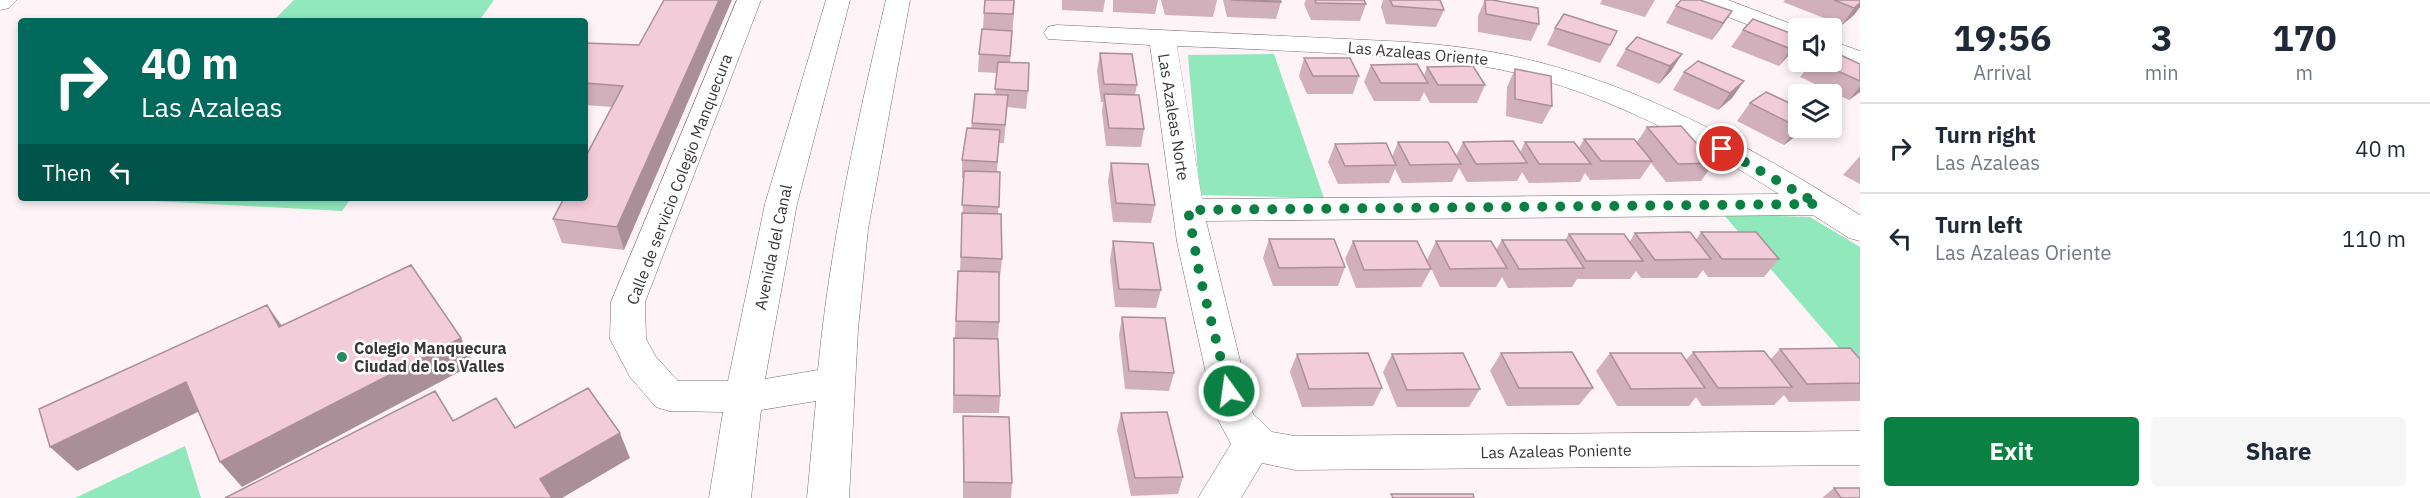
<!DOCTYPE html>
<style>
:root{--surface:#fff;--page:#f6f6f7;--text:#1f2937;--muted:#747a83;--line:#e0e1e3;--accent:#0b8043}
body{margin:0;font-family:"IBM Plex Sans",sans-serif;background:var(--page);color:var(--text);height:100vh;display:flex;flex-direction:column;font-size:22px;white-space:nowrap}
*{box-sizing:border-box;margin:0}
p{font-size:20px;color:var(--muted)}
.icon{flex:none;width:33px;height:33px;fill:none;stroke:currentColor;stroke-width:2;stroke-linecap:round;stroke-linejoin:round}
.map{position:relative;flex:1;overflow:hidden}
.sheet{display:flex;flex-direction:column;background:var(--surface);width:570px}
.sheet>*{flex:none}
.hud{position:absolute;left:18px;top:18px;width:570px;height:183px;border-radius:6px;box-shadow:0 3px 9px #0003;background:#00695c;color:#fff;overflow:hidden}
.tools{position:absolute;left:1788px;top:18px;display:grid;gap:12px}
.tools a{display:grid;place-items:center;width:54px;height:54px;border-radius:6px;background:var(--surface);box-shadow:0 3px 9px #0003;font-size:30px}
.pin{position:absolute;display:grid;place-items:center;width:51px;height:51px;color:#fff;margin:-26px;border:3px solid #fff;border-radius:50%;box-shadow:0 2px 6px #0007}
.me{position:absolute;width:66px;margin:-33px;rotate:346deg;stroke-linejoin:round;filter:drop-shadow(0 0 4px #0008)}
.turn{display:flex;align-items:center;gap:21px;height:126px;padding:0 24px;font-size:27px}
.turn .icon{width:78px;height:78px;stroke-width:2.5}
.turn b{display:block;font-size:42px;line-height:51px}
.then{display:flex;align-items:center;height:57px;padding:0 24px;background:#0003;gap:12px;font-size:22px}
.eta{display:flex;justify-content:space-evenly;align-items:center;height:102px;text-align:center}
.eta b{font-size:36px;font-weight:700;line-height:42px}
.primary-button{display:flex;gap:12px;margin-top:auto;padding:12px 24px}
.primary-button a{flex:1;height:69px;border-radius:6px;background:var(--accent);color:#fff;font-size:24px;font-weight:700;line-height:69px;text-align:center}
.primary-button a+a{background:var(--page);color:var(--text)}
ul{padding:0;list-style:none}
li{display:flex;align-items:center;gap:18px;height:90px;padding:0 24px;border-top:2px solid var(--line)}
li div{flex:1}
li b{display:block;font-size:22px}
li em{font-style:normal}
main{display:flex;flex:1;min-height:0}
.map>svg:first-child{display:block}
</style>
<main>
<div class="map">
<svg width="1860" height="498" viewBox="0 0 1860 498">
<rect width="100%" height="100%" fill="#fef3f7"/>
<path fill="#91e8bc" d="M294 0H494L479 21H273Z
M1274 54 1324 198 1200 195 1188 55Z
M99 198H351L342 211Z
M1723 214 1810 217 1860 247V372Z
M185 446 201 498H75Z"/>
<g fill="none" stroke-linecap="round" stroke-linejoin="round">
<g stroke="#776e71" stroke-width="1">
<path id="minor" d="M0 0H17L9 8 0 10Z
M737 0H761L645 302 646 339 656 357 678 381H728L765 204 826 0H850L797 204 765 379 818 370C830 244 857 123 886 0H910L868 229 858 329 849 498H807L816 401 761 410 751 498H709L723 412 669 411 656 407 630 377 610 339 611 302Z
M1694 0H1728L1802 28H1798V44L1697 5Z
M1057 25 1408 42C1445 45 1481 49 1517 57 1640 84 1754 149 1860 215V241L1849 238 1813 215 1206 221 1253 414 1272 432 1295 436 1860 431V465L1295 470 1262 463 1241 498H1198L1231 444 1215 414 1177 242 1150 45 1048 39 1044 33 1048 27ZM1177 46C1234 48 1292 51 1349 54 1405 57 1461 60 1516 73 1609 95 1699 143 1779 194L1202 199Z
M1832 41 1860 51V68L1832 58Z"/>
</g>
<use href="#minor" fill="#fff" fill-rule="evenodd"/>
</g>
<path fill="#d1afbb" d="M1015 0 1010 62 1028 91 1026 109 1007 107 1004 143H999L997 172H1000L998 214 1002 259 1000 277H999V322L998 339 1000 396 999 413H953L954 356 958 271H960L964 178H962V160L971 128 972 123 995 95 997 73 978 72 979 54 983 29 984 13Z
M1062 0H1105L1103 12 1062 10Z
M1113 0H1158L1155 14 1113 12Z
M1161 0H1217L1213 17 1165 15Z
M1223 0H1280L1281 2 1276 19 1227 17Z
M1306 0H1364L1366 4 1360 21 1311 20 1304 4Z
M1383 0H1440L1444 10 1436 27 1386 24 1381 7Z
M1485 0H1492L1539 24 1531 41 1478 32V16Z
M1602 0H1655L1645 17 1600 4Z
M1785 0H1860V7L1854 15 1842 25 1783 2Z
M1676 6 1732 11 1712 40 1666 23Z
M1555 28 1610 45 1600 63 1547 45Z
M1743 30 1798 36V42L1789 55 1779 66 1731 47Z
M585 43 639 45 624 250 562 243 553 219 612 107 585 105Z
M1626 49 1682 54 1671 71 1659 84 1616 66Z
M1100 53 1137 85 1135 94 1144 129 1141 147 1106 146 1102 112 1103 102H1101L1097 71Z
M1304 58 1359 76 1353 94H1307L1299 76Z
M1812 62H1832L1860 64V92L1849 100 1800 77Z
M1371 65 1424 76 1427 67 1485 85 1477 103H1430L1424 92 1420 101H1374L1364 82Z
M1515 69 1552 106 1542 124 1506 116 1507 87Z
M1684 72 1744 81 1732 98 1718 110 1673 90Z
M1766 92 1798 128H1804L1800 133 1784 145 1737 121 1750 103Z
M1647 127 1714 163 1701 181 1666 182 1651 163 1640 179 1590 180 1585 173 1580 182 1529 183 1522 172 1517 181 1467 182 1459 168 1452 182 1402 183 1395 169 1389 183 1338 184 1328 162 1335 144 1392 157 1398 142 1456 156 1463 142 1520 152 1525 142 1579 148 1584 139 1637 142Z
M1860 156V184L1843 175Z
M1111 163 1155 205 1151 223 1113 222 1108 181Z
M1701 232 1779 259 1764 277H1708L1703 270 1697 278H1641L1636 271 1630 279H1577L1572 287 1508 288 1502 277 1496 287H1440L1427 260 1436 241 1496 250 1502 240H1565L1569 234 1630 241 1635 233 1696 240Z
M1269 239 1345 267 1338 286H1273L1263 258Z
M1113 241 1161 290 1156 308 1115 307 1110 260Z
M1353 241 1431 269 1421 287 1356 288 1345 259Z
M1122 317 1174 373 1169 391 1125 389 1119 335Z
M1780 349 1860 359V401L1789 402 1784 395 1774 405 1702 406 1696 397 1689 406H1617L1596 371 1610 353 1686 360 1693 352 1770 360Z
M1501 353 1593 388 1579 405 1507 406 1490 371Z
M1297 354 1382 388 1373 406 1302 407 1290 372Z
M1392 354 1480 389 1469 407H1397L1383 372Z
M1121 413 1183 477 1178 494 1131 496 1117 430Z
M963 416 1012 483 1011 498H963Z
M1834 488 1860 498H1822Z"/>
<path fill="#aa8f99" d="M719 0H732L624 250 617 227Z
M1860 3V7L1854 15 1842 25 1854 8Z
M1732 11 1721 28 1712 40 1723 23Z
M1798 41 1789 55 1779 66 1791 49Z
M1682 54 1671 71 1659 84 1670 66Z
M1744 81 1732 98 1718 110 1730 93Z
M1860 86V92L1849 100Z
M1798 126V128H1804L1800 133 1784 145Z
M267 305 285 330 279 327Z
M461 338 474 364 242 487 220 462Z
M186 382 208 407 77 471 50 447Z
M620 433 630 458 562 498H550L540 479Z"/>
<path fill="#f3ccda" stroke="#aa8f99" stroke-width="1.5" d="M664 0H719L617 227 553 219 564 198H585V158L623 86 585 83V43L639 45Z
M985 0H1014L1013 14 984 13Z
M1231 0H1280L1281 2Z
M1315 0H1364L1366 4 1316 3Z
M1390 0H1440L1444 10 1393 6Z
M1485 0H1492L1538 8 1539 24 1486 14Z
M1681 0H1700L1732 11 1723 23 1676 6Z
M1834 0H1860V3L1854 8Z
M1564 14 1617 31 1610 45 1555 28Z
M1753 19 1798 36V41L1791 49 1743 30Z
M982 29 1012 31 1010 56 979 54Z
M1637 37 1682 54 1670 66 1626 49Z
M1832 51 1860 64V81L1818 62H1832Z
M1100 53 1132 54 1137 85 1104 84Z
M1304 58H1350L1359 76H1313Z
M1698 61 1744 81 1730 93 1684 72Z
M998 62 1029 63 1028 91 995 89Z
M1417 64 1428 83H1381L1371 65Z
M1473 66 1485 85H1438L1427 67Z
M1515 69 1551 76 1552 106 1515 99Z
M1766 92 1798 107V127L1750 103Z
M975 94 1008 95 1005 125 972 123Z
M1104 94 1139 95 1144 129 1109 128Z
M1681 126 1714 163 1678 164 1647 127Z
M967 128 1000 130 997 162 962 160Z
M1584 139H1634L1652 161H1601Z
M1513 141 1527 163 1476 164 1463 142Z
M1398 142H1448L1461 164 1410 165Z
M1525 142H1574L1591 164H1539Z
M1386 143 1396 165 1345 166 1335 144Z
M1111 163 1148 164 1155 205 1116 203Z
M964 171 1000 172 999 207 962 205Z
M962 213 1001 214 1002 259 961 257Z
M1690 232 1711 259 1655 260 1635 233Z
M1701 232H1756L1779 259H1722Z
M1569 234H1624L1643 261H1586Z
M1269 239H1334L1345 267 1279 268Z
M1502 240H1566L1584 268 1519 269Z
M1113 241 1153 243 1161 290 1119 289Z
M1353 241H1417L1431 269 1364 270Z
M1436 241H1491L1507 268 1450 269Z
M411 265 461 338 220 462 186 382 50 447 39 409 267 305 279 327Z
M958 271 999 272V322L956 321Z
M1122 317 1165 318 1174 373 1129 371Z
M954 338 998 339 1000 396 954 395Z
M1850 348 1860 359V383L1807 384 1780 349Z
M1764 351 1792 387 1718 388 1693 352Z
M1572 352 1593 388H1519L1501 353Z
M1368 353 1382 388 1309 389 1297 354Z
M1463 353 1480 389 1407 390 1392 354Z
M1610 353H1681L1705 388 1631 389Z
M588 388 620 433 540 479 552 498H225L435 391 453 421 496 398 515 428Z
M1167 412 1183 477 1135 478 1121 413Z
M963 416 1009 417 1012 483 964 482Z
M1834 488H1860V498H1841Z
M1391 494H1473L1474 498H1393Z"/>
<g fill="none" stroke-linecap="round" stroke-linejoin="round">
<path stroke="#0b8043" stroke-width="10" stroke-dasharray="0 18" d="M1229 391 1200 277 1188 210 1818 204 1722 149"/>
</g>
<circle fill="#2b8961" stroke="#fff" stroke-width="2" cx="342" cy="357" r="6"/>
<g text-anchor="middle" dominant-baseline="central" stroke-width="5" stroke-linejoin="round" paint-order="stroke">
<g font-size="16" fill="#3b3739" stroke="#fff">
<text transform="translate(1418 53) rotate(5)">Las Azaleas Oriente</text>
<text transform="translate(1174 117) rotate(81)">Las Azaleas Norte</text>
<text transform="translate(679 179) rotate(-69)">Calle de servicio Colegio Manquecura</text>
<text transform="translate(773 247) rotate(-78)">Avenida del Canal</text>
<text transform="translate(1556 451) rotate(-1)">Las Azaleas Poniente</text>
</g>
<g font-size="16" font-weight="bold" fill="#3b3739" stroke="#fff" text-anchor="start">
<text x="354" y="348">Colegio Manquecura<tspan x="354" dy="18">Ciudad de los Valles</tspan></text>
</g>
</g>
</svg>
<div class="tools">
<a><svg class="icon" aria-label="sound" viewBox="0 0 24 24"><path d="M4 9h4l5-4v14l-5-4H4zM17 9q2 3 0 6"/></svg></a>
<a><svg class="icon" aria-label="layers" viewBox="0 0 24 24"><path d="M12 4l9 5-9 5-9-5zM3 14l9 5 9-5"/></svg></a>
</div>
<div class="pin" style="left:1722px;top:149px;background:#d93025"><svg class="icon" aria-label="arrive" viewBox="0 0 24 24"><path d="M6 21V4h12l-3 4 3 4H6"/></svg></div>
<svg class="me" style="left:1229px;top:391px" viewBox="-20 -20 40 40"><circle r="17" fill="#0b8043" stroke="#fff" stroke-width="3"/><path d="M0-11L8 9 0 5-8 9z" fill="#fff"/></svg>
<div class="hud">
<div class="turn"><svg class="icon" aria-label="right" viewBox="0 0 24 24"><path d="M7 20v-9h11M14 6l5 5-5 5"/></svg><div><b>40 m</b>Las Azaleas</div></div>
<div class="then">Then<svg class="icon" aria-label="left" viewBox="0 0 24 24"><path d="M17 20v-9H6M10 6l-5 5 5 5"/></svg></div>
</div>
</div>
<section class="sheet">
<div class="eta">
<div><b>19:56</b><p>Arrival</p></div>
<div><b>3</b><p>min</p></div>
<div><b>170</b><p>m</p></div>
</div>
<ul>
<li><svg class="icon" aria-label="right" viewBox="0 0 24 24"><path d="M7 20v-9h11M14 6l5 5-5 5"/></svg><div><b>Turn right</b><p>Las Azaleas</p></div><em>40 m</em></li>
<li><svg class="icon" aria-label="left" viewBox="0 0 24 24"><path d="M17 20v-9H6M10 6l-5 5 5 5"/></svg><div><b>Turn left</b><p>Las Azaleas Oriente</p></div><em>110 m</em></li>
</ul>
<div class="primary-button"><a>Exit</a><a>Share</a></div>
</section>
</main>
